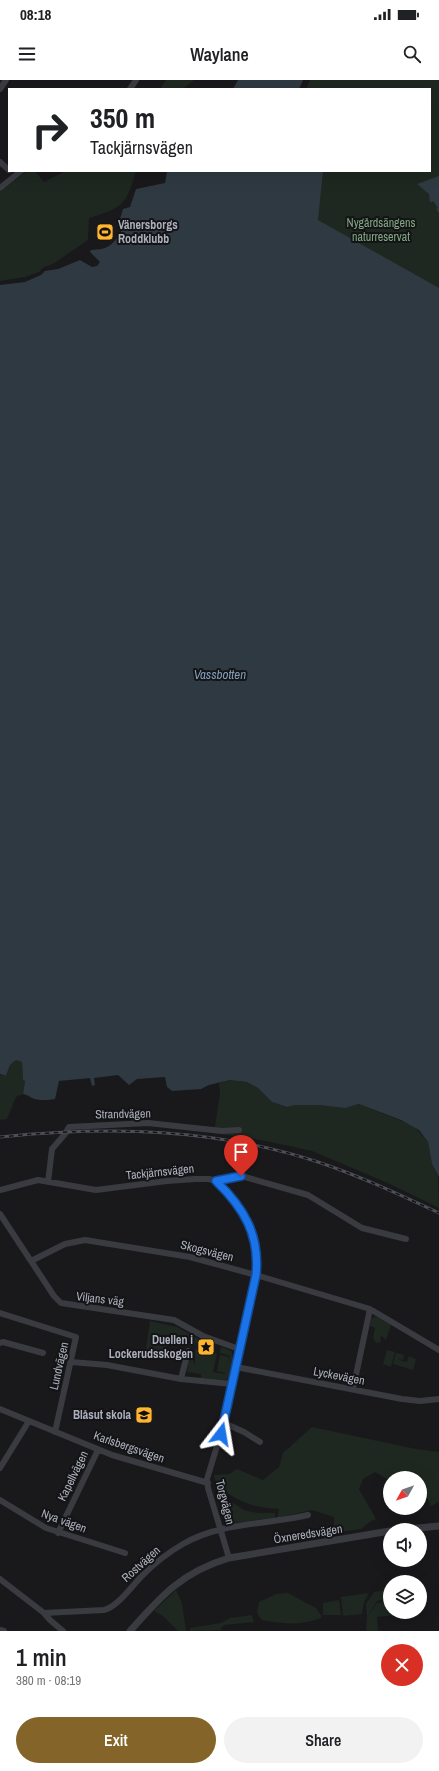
<!DOCTYPE html>
<meta charset="utf-8">
<style>
:root{--surface:#fff;--page:#f2f2f2;--text:#202124;--muted:#757577;--accent:#846428}
body{margin:0;font-family:"Archivo Narrow",sans-serif;background:var(--page);color:var(--text);height:100vh;display:flex;flex-direction:column;font-size:15px;white-space:nowrap}
*{box-sizing:border-box;margin:0}
p{font-size:13px;color:var(--muted)}
.icon{flex:none;width:22px;height:22px;fill:none;stroke:currentColor;stroke-width:2;stroke-linecap:round;stroke-linejoin:round}
.map{position:relative;height:1551px;overflow:hidden}
.details{display:flex;flex-direction:column;background:var(--surface);flex:1}
.details>*{flex:none}
.hud{position:absolute;left:8px;top:8px;width:423px;height:84px;border-radius:0px;box-shadow:0 4px 16px #0002;background:#fff;color:var(--text);overflow:hidden}
.needle{width:26px;rotate:230deg}
.fabs{position:absolute;left:383px;top:1391px;display:grid;gap:8px}
.fabs a{display:grid;place-items:center;width:44px;height:44px;border-radius:50%;background:var(--surface);box-shadow:0 4px 16px #0002;font-size:20px}
.pin{position:absolute;display:grid;place-items:center;width:34px;height:34px;color:#fff;margin:-41px -17px;border-radius:50% 50% 50% 0;rotate:-45deg;box-shadow:0 0 4px #0007}
.pin .icon{rotate:45deg}
.me{position:absolute;width:44px;margin:-22px;rotate:14deg;stroke-linejoin:round;filter:drop-shadow(0 0 3px #0008)}
.turn{display:flex;align-items:center;gap:14px;height:84px;padding:0 16px;font-size:18px}
.turn .icon{width:52px;height:52px;stroke-width:2.5}
.turn b{display:block;font-size:28px;line-height:34px}
.round{display:grid;place-items:center;flex:none;width:42px;height:42px;border-radius:21px;background:var(--page)}
.headline{display:flex;align-items:center;justify-content:space-between;height:68px;padding:0 16px}
h1{font-size:24px;font-weight:600;line-height:30px}
.cta{display:flex;gap:8px;margin-top:auto;padding:8px 16px}
.cta a{flex:1;height:46px;border-radius:24px;background:var(--accent);color:#fff;font-size:16px;font-weight:600;line-height:46px;text-align:center}
.cta a+a{background:var(--page);color:var(--text)}
.status{display:flex;justify-content:space-between;align-items:center;height:28px;padding:0 20px;background:var(--surface);direction:ltr}
.status svg{height:11px;fill:currentColor}
header{display:flex;justify-content:space-between;align-items:center;height:52px;padding:0 16px;background:var(--surface);font-size:18px;font-weight:600}
.map>svg:first-child{display:block}
</style>
<div class="status"><b>08:18</b><svg viewBox="0 0 49 12"><path d="M0 12V9h3v3zM5 12V6h3v6zM10 12V3h3v9zM15 12V0h3v12zM26 1h20v11H26zM47 4h2v5h-2z"/></svg></div>
<header><svg class="icon" aria-label="menu" viewBox="0 0 24 24"><path d="M4 6h16M4 12h16M4 18h16"/></svg>Waylane<svg class="icon" aria-label="search" viewBox="0 0 24 24"><circle cx="10" cy="10" r="6"/><path d="M15 15l6 6"/></svg></header>
<div class="map">
<svg width="439" height="1551" viewBox="0 0 439 1551">
<rect width="100%" height="100%" fill="#19191c"/>
<path fill="#1e2720" d="M166 0H194L183 9H160Z
M310 0H439V247L286 165 310 91H430V9H306Z
M27 91H35L44 102 66 91H136C126 125 123 128 89 138L88 160 53 184 44 187 39 192 25 197 0 201V112Z
M16 980 22 982 23 999 25 1000 23 1014 16 1017 7 1039 0 1040V995L6 996 10 985Z
M230 1000 247 1002 258 1008 272 1022 287 1027 296 1025H318L345 1028 359 1024 414 1046 428 1062 432 1084 438 1096 439 1128 390 1104 312 1071 261 1060 214 1053 220 1013 219 1003Z
M376 1236 391 1245 386 1260 382 1256 380 1259 381 1262 376 1263 373 1258 375 1248 370 1246 371 1239Z
M150 1241 177 1247 200 1260 192 1267 178 1262 169 1263 156 1277 145 1275Z
M222 1267 231 1271C235 1278 232 1294 226 1300L201 1298V1294L187 1292 188 1281 193 1280 195 1285V1269L217 1274 213 1292 225 1294 230 1276 220 1273V1270Z
M387 1270 395 1272 391 1287 383 1284Z
M396 1273 404 1275 403 1280 399 1279V1280L407 1282 409 1276 416 1279 413 1290 393 1284Z
M220 1275 229 1277 226 1293 217 1291Z
M312 1347 416 1369 439 1372V1422L431 1426 425 1413 420 1415V1398H390V1401L375 1392 363 1399 359 1409 376 1439 371 1441 361 1449 334 1453V1437L312 1430 277 1438 279 1429C253 1428 234 1421 216 1403L214 1395 229 1394 237 1389 263 1400 279 1387 283 1373Z
M219 1414 244 1430 257 1433H275V1438L226 1444Z
M390 1509V1518L377 1521 367 1537 366 1524 374 1512Z
M176 1510 182 1523 186 1551H178L163 1536 154 1531Z
M288 1513 316 1528 321 1535V1538C299 1546 284 1544 262 1540L257 1533 259 1522 276 1514Z
M369 1513 364 1522 362 1534 343 1536 341 1517Z
M339 1520 341 1535H323V1523Z
M390 1521V1532H406L404 1534 377 1537 378 1551H366L367 1537 377 1523Z
M252 1535 254 1542 224 1545 221 1548V1550L190 1551V1548L221 1543 230 1538Z"/>
<path fill="#2e3941" d="M238 0H303L299 9H233Z
M167 91H323L318 140 439 208V1097L432 1084 428 1062 419 1050 401 1040 359 1024 345 1028 318 1025H296L287 1027 272 1022 258 1008 247 1002 230 1000 209 1005 201 1009 172 1011 167 1007 165 997 137 999 129 1005 118 995 94 998 95 1005 92 1006 90 998 59 1001 55 1019C49 1020 39 1021 32 1018 28 1016 28 1015 23 1014L25 1001 23 1000 22 982 16 980 10 985 6 996 0 994V205L25 202 41 195 45 191 58 189 80 180 92 187 97 186 100 182 90 172 91 170C108 169 111 167 121 152L119 142 123 129 130 127 136 109 165 103Z
M439 96V133L436 129 438 128 433 121 430 123 429 114 417 104Z"/>
<g fill="none" stroke-linecap="round" stroke-linejoin="round">
<path stroke="#3a3b41" stroke-width="6" d="M0 9 6 0
M130 9 136 0
M0 82 9 90
M0 108 21 91
M216 1101C244 1128 260 1155 256 1195L224 1343 207 1399 208 1408 229 1478
M48 1102 52 1069 65 1054 69 1047 148 1043 222 1051 239 1050
M0 1110 38 1100 96 1110 167 1101 195 1099H209L216 1101 230 1097H245L308 1115 362 1148 406 1159
M0 1134 54 1216 61 1223 174 1240 203 1256 239 1269
M31 1181 65 1164 85 1160 190 1177 256 1195 370 1229 439 1270
M0 1233 76 1257 55 1352
M0 1263 3 1262 43 1273
M71 1282 107 1285 181 1299 232 1304
M236 1287 402 1319 420 1321 439 1319
M181 1299 188 1271
M353 1309 370 1229
M0 1329 112 1375 208 1403
M224 1343 244 1352 260 1362
M0 1388 29 1341
M0 1420 46 1448 125 1473
M58 1453 98 1370
M0 1499 44 1533 104 1530C118 1527 133 1504 144 1494 156 1482 169 1472 183 1464 221 1442 266 1445 308 1435
M44 1533 50 1540 63 1551
M0 1550 4 1551"/>
<path stroke="#3a3b41" stroke-width="7" d="M397 1450 439 1446
M130 1551C161 1516 182 1492 229 1478L390 1451"/>
<g stroke="#4d4f56" stroke-width="3">
<path id="rail" d="M0 1057C111 1046 215 1048 321 1083 362 1097 400 1115 439 1133"/>
</g>
<use href="#rail" stroke="#141417" stroke-width="1.5" stroke-dasharray="4.5" stroke-linecap="butt"/>
</g>
<g fill="none" stroke-linecap="round" stroke-linejoin="round">
<g stroke="#114b97" stroke-width="10">
<path id="route" d="M221 1354 256 1195C260 1155 244 1128 216 1101L241 1096"/>
</g>
<use href="#route" stroke="#1a73e8" stroke-width="7"/>
</g>
<defs>
<g id="stadium-square" transform="scale(0.9)"><rect x="-9" y="-9" width="18" height="18" rx="4" fill="#ffb62e" stroke="#141417"/><path d="M0-5a6.5 5 0 1 0 0 10a6.5 5 0 1 0 0-10ZM-3.5-1.8h7v3.6h-7Z" fill="#111"/></g>
<g id="sight-square" transform="scale(0.9)"><rect x="-9" y="-9" width="18" height="18" rx="4" fill="#ffb62e" stroke="#141417"/><path d="M0-6L1.8-2.2L6-1.7L2.9 1.2L3.7 5.4L0 3.3L-3.7 5.4L-2.9 1.2L-6-1.7L-1.8-2.2Z" fill="#111"/></g>
<g id="school-square" transform="scale(0.9)"><rect x="-9" y="-9" width="18" height="18" rx="4" fill="#ffb62e" stroke="#141417"/><path d="M0-5L7-2L0 1L-7-2ZM-4 1L0 2.5L4 1V4Q0 6-4 4Z" fill="#111"/></g>
</defs>
<g fill-rule="evenodd">
<use href="#stadium-square" x="105" y="152"/>
<use href="#sight-square" x="206" y="1267"/>
<use href="#school-square" x="144" y="1335"/>
</g>
<g text-anchor="middle" dominant-baseline="central" stroke-width="4" stroke-linejoin="round" paint-order="stroke">
<g font-size="12" fill="#81a882" stroke="#141417">
<text x="381" y="143">Nygårdsängens<tspan x="381" dy="14">naturreservat</tspan></text>
</g>
<g font-size="12" font-weight="bold" fill="#abb0bc" stroke="#141417" text-anchor="end">
<text x="118" y="145" text-anchor="start">Vänersborgs<tspan x="118" dy="14">Roddklubb</tspan></text>
<text x="193" y="1260">Duellen i<tspan x="193" dy="14">Lockerudsskogen</tspan></text>
<text x="131" y="1335">Blåsut skola</text>
</g>
<g font-size="12" fill="#abb0bc" stroke="#141417">
<text transform="translate(123 1034) rotate(-1)">Strandvägen</text>
<text transform="translate(160 1092) rotate(-6)">Tackjärnsvägen</text>
<text transform="translate(207 1171) rotate(14)">Skogsvägen</text>
<text transform="translate(100 1219) rotate(7)">Viljans väg</text>
<text transform="translate(59 1286) rotate(-77)">Lundvägen</text>
<text transform="translate(339 1296) rotate(11)">Lyckevägen</text>
<text transform="translate(129 1367) rotate(19)">Karlsbergsvägen</text>
<text transform="translate(73 1396) rotate(-64)">Kapellvägen</text>
<text transform="translate(225 1422) rotate(76)">Torgvägen</text>
<text transform="translate(64 1441) rotate(20)">Nya vägen</text>
<text transform="translate(308 1454) rotate(-9)">Öxneredsvägen</text>
<text transform="translate(141 1484) rotate(-42)">Rostvägen</text>
</g>
<g font-size="13" font-style="italic" fill="#809fb9" stroke="#141417">
<text x="220" y="594">Vassbotten</text>
</g>
</g>
</svg>
<div class="fabs">
<a><svg class="needle" viewBox="-14 -14 28 28"><path d="M0-13l5 13h-10z" fill="#e53935"/><path d="M0 13l5-13h-10z" fill="#757577"/></svg></a>
<a><svg class="icon" aria-label="sound" viewBox="0 0 24 24"><path d="M4 9h4l5-4v14l-5-4H4zM17 9q2 3 0 6"/></svg></a>
<a><svg class="icon" aria-label="layers" viewBox="0 0 24 24"><path d="M12 4l9 5-9 5-9-5zM3 14l9 5 9-5"/></svg></a>
</div>
<div class="pin" style="left:241px;top:1096px;background:#d93025"><svg class="icon" aria-label="arrive" viewBox="0 0 24 24"><path d="M6 21V4h12l-3 4 3 4H6"/></svg></div>
<svg class="me" style="left:221px;top:1354px" viewBox="-20 -20 40 40"><path d="M0-17L14 15 0 8-14 15z" fill="#1a73e8" stroke="#fff" stroke-width="4"/></svg>
<div class="hud">
<div class="turn"><svg class="icon" aria-label="right" viewBox="0 0 24 24"><path d="M7 20v-9h11M14 6l5 5-5 5"/></svg><div><b>350 m</b>Tackjärnsvägen</div></div>
</div>
</div>
<section class="details">
<div class="headline"><div><h1>1 min</h1><p>380 m · 08:19</p></div><a class="round" style="background:#d93025;color:#fff"><svg class="icon" aria-label="close" viewBox="0 0 24 24"><path d="M6 6l12 12M18 6L6 18"/></svg></a></div>
<div class="cta"><a>Exit</a><a>Share</a></div>
</section>
